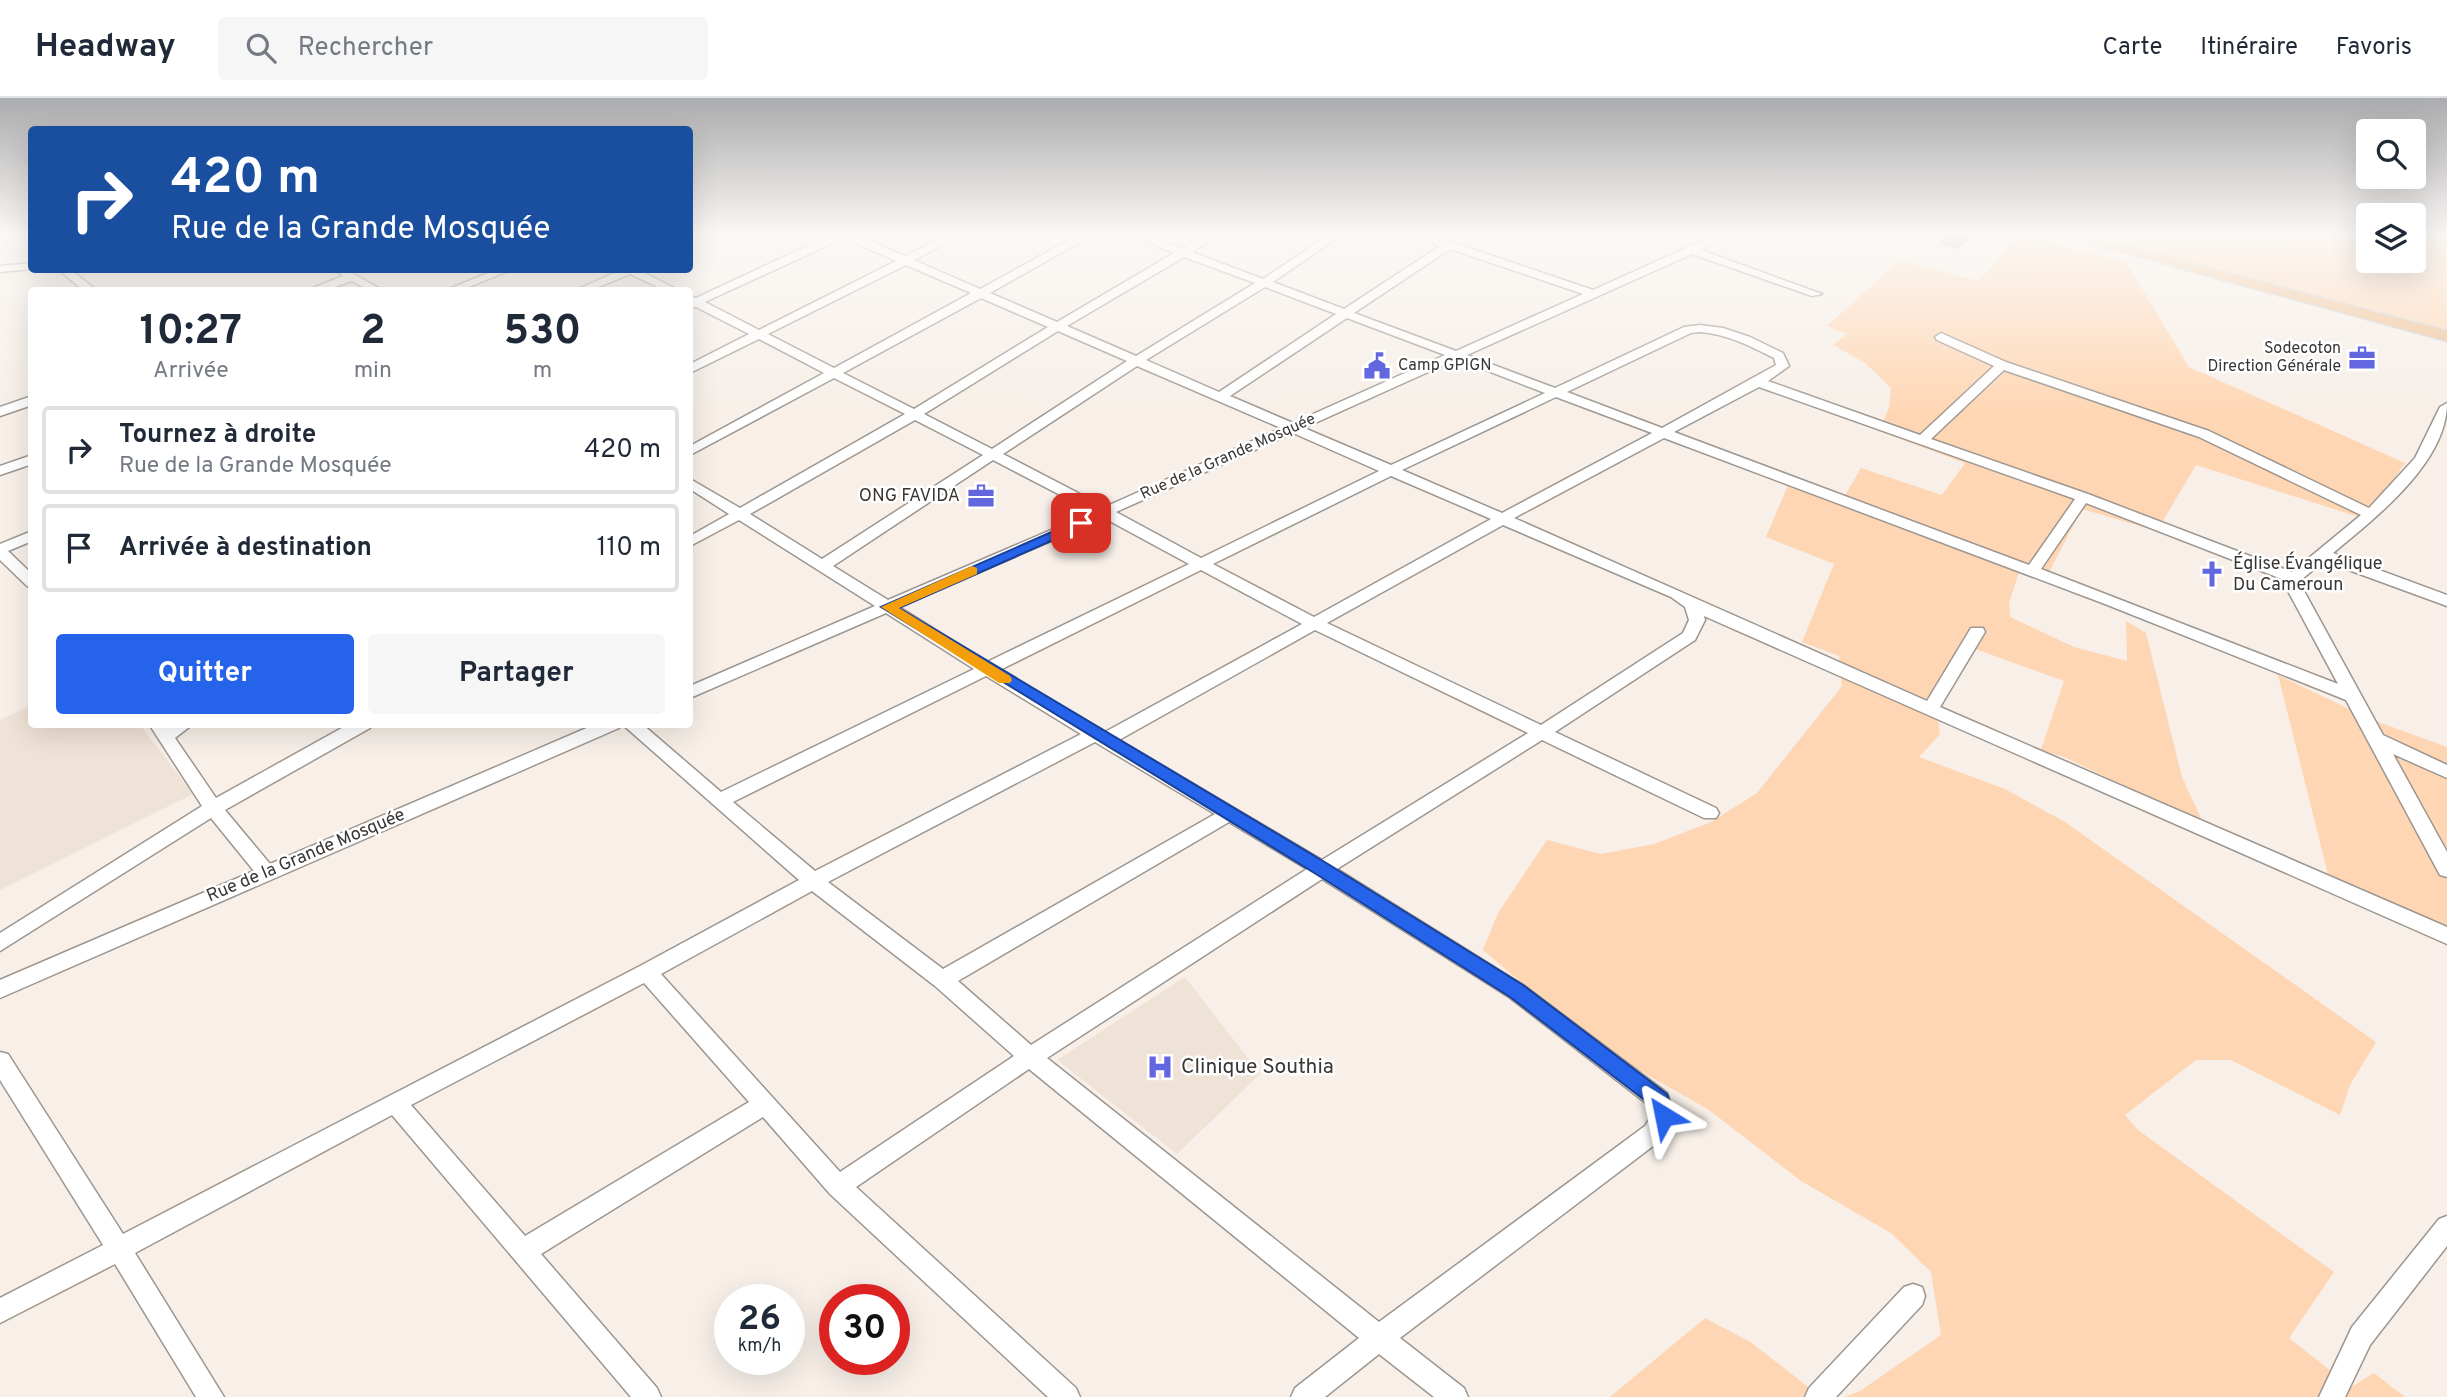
<!DOCTYPE html>
<html lang="fr">
<meta charset="utf-8">
<style>
:root{--surface:#fff;--page:#f6f6f7;--text:#1f2937;--muted:#747a83;--line:#e0e1e3;--accent:#2563eb}
body{margin:0;font-family:Overpass,sans-serif;background:var(--page);color:var(--text);height:100vh;display:flex;flex-direction:column;font-size:26px;white-space:nowrap}
*{box-sizing:border-box;margin:0}
p{font-size:23px;color:var(--muted)}
.icon{flex:none;width:38px;height:38px;fill:none;stroke:currentColor;stroke-width:2;stroke-linecap:round;stroke-linejoin:round}
.map{position:relative;flex:1;overflow:hidden}
.drawer{position:absolute;left:28px;top:189px;width:665px;height:441px;display:flex;flex-direction:column;background:var(--surface);border-radius:7px;box-shadow:0 7px 28px #0002}
.drawer>*{flex:none}
.top-card{position:absolute;left:28px;top:28px;width:665px;height:147px;border-radius:7px;box-shadow:0 7px 28px #0002;background:#1a4fa0;color:#fff;overflow:hidden}
.fabs{position:absolute;left:2356px;top:21px;display:grid;gap:14px}
.fabs a{display:grid;place-items:center;width:70px;height:70px;border-radius:7px;background:var(--surface);box-shadow:0 7px 28px #0002;font-size:35px}
.speed{position:absolute;left:714px;top:1186px;display:flex;gap:14px;font-size:35px;font-weight:700;text-align:center}
.speed>*{display:grid;place-content:center;width:91px;height:91px;border-radius:50%;background:var(--surface);box-shadow:0 7px 28px #0002;line-height:1}
.speed small{font-size:18px;font-weight:400}
.speed .limit{border:10px solid #d22;background:#fff;color:#111}
.pin{position:absolute;display:grid;place-items:center;width:60px;height:60px;color:#fff;margin:-30px;border-radius:14px;box-shadow:0 4px 10px #0006}
.me{position:absolute;width:77px;margin:-38px;rotate:325deg;stroke-linejoin:round;filter:drop-shadow(0 0 5px #0008)}
.turn{display:flex;align-items:center;gap:24px;height:147px;padding:0 28px;font-size:32px}
.turn .icon{width:91px;height:91px;stroke-width:2.5}
.turn b{display:block;font-size:49px;line-height:60px}
.eta{display:flex;justify-content:space-evenly;align-items:center;height:119px;text-align:center}
.eta b{font-size:42px;font-weight:700;line-height:49px}
.button{display:flex;gap:14px;margin-top:auto;padding:14px 28px}
.button a{flex:1;height:80px;border-radius:7px;background:var(--accent);color:#fff;font-size:28px;font-weight:700;line-height:80px;text-align:center}
.button a+a{background:var(--page);color:var(--text)}
ul{padding:0;list-style:none}
li{display:flex;align-items:center;gap:21px;height:88px;margin:0 14px 10px;padding:0 14px;border:4px solid var(--line);border-radius:7px}
li div{flex:1}
li b{display:block;font-size:26px}
li em{font-style:normal}
header{display:flex;align-items:center;gap:42px;box-sizing:border-box;height:98px;padding:0 35px;background:var(--surface);border-bottom:2px solid var(--line)}
header strong{font-size:33px}
nav{display:flex;gap:38px;margin-inline-start:auto;font-size:24px}
.search{width:490px;height:63px;background:var(--page);display:flex;align-items:center;gap:18px;box-sizing:border-box;padding:0 24px;border-radius:7px;color:var(--muted);font-size:26px}
.map>svg:first-child{display:block}
</style>
<header>
<strong>Headway</strong>
<div class="search"><svg class="icon" aria-label="search" viewBox="0 0 24 24"><circle cx="10" cy="10" r="6"/><path d="M15 15l6 6"/></svg>Rechercher</div>
<nav><a>Carte</a><a>Itinéraire</a><a>Favoris</a></nav>
</header>
<div class="map">
<svg width="2447" height="1299" viewBox="0 0 2447 1299">
<rect width="100%" height="100%" fill="#f7efe8"/>
<path fill="#efe2d6" d="M31 607 32 626 140 627 193 696 0 792V622Z
M1185 879 1260 976 1177 1056 1057 962Z"/>
<path fill="#ffd6b3" d="M2020 136 2126 164 2189 269 2405 365 2365 421 2196 367 2157 433 2082 411 2048 476 2021 468 2009 505 2010 519 2074 549 2127 563 2126 523 2146 535 2182 679 2203 725 2064 659 2041 652 2064 583 1967 548 1937 617 1940 636 1919 659 2005 691 2065 724 2376 944 2350 987 2340 1017 2231 962H2196L2125 1017 2138 1032 2334 1174 2289 1240 2351 1289 2374 1275 2405 1299H1845L1860 1293 1941 1237 1931 1174 1891 1135 1801 1083 1709 1012 1616 959 1530 892 1483 852 1498 815 1547 742 1601 756 1654 746 1711 724 1757 695 1842 588 1839 558 1802 544 1834 466 1766 439 1791 380 1844 399 1861 370 1942 397 1965 365 1879 333 1889 310 1891 290 1864 264 1833 247 1847 236 1827 228 1900 162 1978 183Z
M2069 136H2368V163H2413V136H2446L2447 236Z
M2278 577 2370 621 2447 649V838L2330 784Z
M1705 1220 1752 1245 1821 1299H1610Z"/>
<g fill="none" stroke-linecap="round" stroke-linejoin="round">
<g stroke="#9d9690" stroke-width="3">
<path id="minor" d="M699 136H714L690 148V141Z
M833 136H854L905 158 949 136H963L914 162 980 191 1080 136H1094L990 195 1057 224 1174 155 1129 136H1145L1182 150 1207 136H1220L1192 154 1263 181 1330 136H1343L1273 184 1344 211 1440 148 1411 136H1428L1593 192 1717 136H1732L1701 152 1822 196 1812 198 1692 156 1467 257 1555 290 1684 229 1700 227 1723 230 1750 239 1783 255 1789 268 1768 283 1920 337 1994 268 1937 242 1935 239 1941 235 2006 264 2209 333 2369 410 2415 360 2440 309 2447 305C2447 365 2375 420 2333 455L2447 497V508L2324 463 2302 481 2304 493 2383 637 2447 667V680L2393 656 2447 754V779L2440 777 2346 602 2105 506 1664 340 1514 420 1927 603 1971 530H1983L1985 534 1940 609 2447 829V846L1704 518 1705 522 1695 542 1555 634 1716 710 1719 715 1716 720H1704L1542 642 1337 771 1523 887 1667 995 1675 1018 1661 1042 1400 1240 1464 1290 1468 1299H1434L1379 1256 1325 1299H1291L1295 1290 1359 1240 1029 971 856 1089 1076 1290 1080 1299H1048L830 1096 763 1019 541 1156 657 1290 661 1299H631L392 1017 135 1155 224 1299H196L115 1166 0 1225V1200L103 1147 0 982V954L8 956 123 1136 640 868 799 782 622 626H642L721 694 974 571 886 515 690 600V588L875 508 739 422 690 448V438L729 416 690 391V381L740 410 905 316 834 280 690 357V348L824 275 759 241 690 275V266L749 236 696 209 690 210V198L696 200ZM844 140 896 163 759 232 705 204ZM1450 151 1583 196 1456 253 1354 215ZM1184 159 1255 185 1136 258 1067 228ZM906 167 971 195 834 270 768 236ZM1265 189 1336 216 1219 294 1146 262ZM981 200 1048 229 914 311 843 275ZM1347 220 1445 257 1293 325 1230 298ZM1058 233 1127 263 992 351 924 316ZM1700 234C1727 236 1750 248 1774 260L1776 267 1662 330 1567 294 1691 235ZM1457 261 1545 295 1391 367 1304 330ZM1137 268 1281 330 1105 409 1003 356ZM2004 272 2199 339 2361 417 2292 474 2088 396 1931 341ZM1759 289 2075 401 2029 467 1674 334ZM1556 299 1652 335 1502 415 1402 372ZM915 322 983 357 822 461 750 416ZM1293 335 1379 373 1201 460 1116 414ZM993 362 1093 414 888 502 833 468ZM1391 378 1491 421 1314 519 1213 466ZM2086 405 2287 483 2288 493 2338 586 2041 471ZM1104 420 1189 466 987 564 899 509ZM1503 427 1671 499 1685 509 1689 522 1683 535 1541 627 1327 525ZM1201 472 1302 526 1105 634 1000 572ZM1315 532 1528 635 1322 762 1119 642ZM986 578 1081 636 815 773 733 704ZM1095 644 1215 716 943 871 828 784ZM1229 724 1307 771 1031 947 958 883ZM1322 781 1509 899 1650 1008 1652 1017 1645 1028 1379 1224 1047 960ZM812 793 935 888 1014 958 840 1074 661 876ZM644 885 749 1004 525 1138 411 1007Z
M32 165V171L0 174V168Z
M59 172H71L96 192H83Z
M335 172H347L382 192H368L352 183 326 192H312L313 190 343 178Z
M496 172H511L461 192H446Z
M621 172H639L678 192H664L630 176 591 192H576Z
M32 298V307L0 318V309Z
M32 357V366L0 377V368Z
M32 433V443L8 453 32 476V490L27 488 0 462V446Z
M149 626H193L175 640 216 700 349 626H372L370 630 225 712 270 766 596 626H621L619 630 0 900V882L254 773 211 720 0 853V835L202 708Z
M2447 1118V1148L2370 1247 2345 1299H2319L2352 1229 2439 1121Z
M1913 1186 1922 1189 1925 1198 1922 1207 1836 1299H1805L1809 1290 1904 1189Z"/>
</g>
<g stroke="#cfcfce" stroke-width="3">
<path id="major" d="M2055 136H2080L2447 233V243Z"/>
</g>
<use href="#minor" fill="#fff" fill-rule="evenodd"/>
<use href="#major" fill="#eebe8e" fill-rule="evenodd"/>
</g>
<path fill="#8b94d1" d="M1944 136H1973L1958 151 1940 146Z"/>
<path fill="#7178aa" d="M1964 136H1973L1958 151Z"/>
<linearGradient id="sky" x2="0" y2="1"><stop stop-color="#abacae"/><stop offset="0.43" stop-color="#fbf8f5"/><stop offset="1" stop-color="#fbf8f5" stop-opacity="0"/></linearGradient>
<rect width="2447" height="318" fill="url(#sky)"/>
<path fill="#2563eb" stroke="#184099" stroke-width="2" d="M1081 421 1087 425 1085 428 899 510 1328 766 1523 887 1667 996 1674 1018 1671 1024 1664 1027 1656 1024 1651 1007 1510 899 1316 776 881 509Z"/>
<path fill="#f59e0b" d="M972 468 977 470V476L899 510 1010 578 1012 582 1010 585H999L881 509Z"/>
<defs>
<g id="office-bare" transform="scale(2.1)"><path d="M-6-3h4V-5.5h4V-3h4V5H-6ZM-1-4.5V-3h2v-1.5ZM-6 0V1H6V0Z" fill="#6266df" stroke="#fff" stroke-width="2.5" paint-order="stroke"/></g>
<g id="civic-bare" transform="scale(2.1)"><path d="M-.6-6.5H3V-4.5H.6V-3L4-1V1h2V6H-6V1h2V-1L-.6-3ZM-1.2 2.5V6h2.4V2.5Z" fill="#6266df" stroke="#fff" stroke-width="2.5" paint-order="stroke"/></g>
<g id="church-bare" transform="scale(2.1)"><path d="M-1.2-6h2.4v3.5h3.3v2.4h-3.3V6h-2.4V-.1h-3.3v-2.4h3.3Z" fill="#6266df" stroke="#fff" stroke-width="2.5" paint-order="stroke"/></g>
<g id="hospital-bare" transform="scale(2.1)"><path d="M-5-5h3v3.5h4V-5h3V5h-3V1.5h-4V5h-3Z" fill="#6266df" stroke="#fff" stroke-width="2.5" paint-order="stroke"/></g>
</defs>
<g fill-rule="evenodd">
<use href="#office-bare" x="2362" y="260"/>
<use href="#civic-bare" x="1377" y="268"/>
<use href="#office-bare" x="981" y="398"/>
<use href="#church-bare" x="2212" y="476"/>
<use href="#hospital-bare" x="1160" y="969"/>
</g>
<g text-anchor="middle" dominant-baseline="central" stroke-width="5" stroke-linejoin="round" paint-order="stroke">
<g font-size="16" fill="#393634" stroke="#fff" text-anchor="end">
<text x="2341" y="251">Sodecoton<tspan x="2341" dy="18">Direction Générale</tspan></text>
<text x="1398" y="268" text-anchor="start">Camp GPIGN</text>
</g>
<g font-size="16" fill="#393634" stroke="#fff">
<text transform="translate(1228 359) rotate(-24)">Rue de la Grande Mosquée</text>
</g>
<g font-size="18" fill="#393634" stroke="#fff" text-anchor="end">
<text x="960" y="398">ONG FAVIDA</text>
<text x="2233" y="466" text-anchor="start">Église Évangélique<tspan x="2233" dy="21">Du Cameroun</tspan></text>
</g>
<g font-size="18" fill="#393634" stroke="#fff">
<text transform="translate(306 758) rotate(-23)">Rue de la Grande Mosquée</text>
</g>
<g font-size="21" fill="#393634" stroke="#fff" text-anchor="start">
<text x="1181" y="969">Clinique Southia</text>
</g>
</g>
</svg>
<div class="fabs">
<a><svg class="icon" aria-label="search" viewBox="0 0 24 24"><circle cx="10" cy="10" r="6"/><path d="M15 15l6 6"/></svg></a>
<a><svg class="icon" aria-label="layers" viewBox="0 0 24 24"><path d="M12 4l9 5-9 5-9-5zM3 14l9 5 9-5"/></svg></a>
</div>
<div class="speed"><div>26<small>km/h</small></div><div class="limit">30</div></div>
<div class="pin" style="left:1081px;top:425px;background:#d93025"><svg class="icon" aria-label="arrive" viewBox="0 0 24 24"><path d="M6 21V4h12l-3 4 3 4H6"/></svg></div>
<svg class="me" style="left:1664px;top:1018px" viewBox="-20 -20 40 40"><path d="M0-17L14 15 0 8-14 15z" fill="#2563eb" stroke="#fff" stroke-width="4"/></svg>
<div class="top-card">
<div class="turn"><svg class="icon" aria-label="right" viewBox="0 0 24 24"><path d="M7 20v-9h11M14 6l5 5-5 5"/></svg><div><b>420 m</b>Rue de la Grande Mosquée</div></div>
</div>
<section class="drawer">
<div class="eta">
<div><b>10:27</b><p>Arrivée</p></div>
<div><b>2</b><p>min</p></div>
<div><b>530</b><p>m</p></div>
</div>
<ul>
<li><svg class="icon" aria-label="right" viewBox="0 0 24 24"><path d="M7 20v-9h11M14 6l5 5-5 5"/></svg><div><b>Tournez à droite</b><p>Rue de la Grande Mosquée</p></div><em>420 m</em></li>
<li><svg class="icon" aria-label="arrive" viewBox="0 0 24 24"><path d="M6 21V4h12l-3 4 3 4H6"/></svg><div><b>Arrivée à destination</b></div><em>110 m</em></li>
</ul>
<div class="button"><a>Quitter</a><a>Partager</a></div>
</section>
</div>
